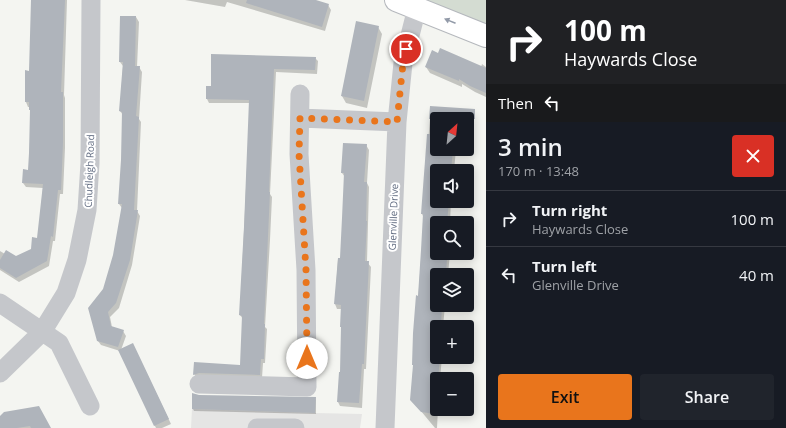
<!DOCTYPE html>
<meta charset="utf-8">
<style>
:root{--surface:#171b24;--page:#20242c;--text:#f1f3f6;--muted:#9ea1a6;--line:#363941;--accent:#e9751c}
body{margin:0;font-family:"Open Sans",sans-serif;background:var(--page);color:var(--text);height:100vh;display:flex;flex-direction:column;font-size:15px;white-space:nowrap}
*{box-sizing:border-box;margin:0}
p{font-size:13px;color:var(--muted)}
.icon{flex:none;width:22px;height:22px;fill:none;stroke:currentColor;stroke-width:2;stroke-linecap:round;stroke-linejoin:round}
.map{position:relative;flex:1;overflow:hidden}
.sheet{display:flex;flex-direction:column;background:var(--surface);width:300px}
.sheet>*{flex:none}
.hud{background:#202124;color:#fff;overflow:hidden}
.needle{width:26px;rotate:27deg}
.buttons{position:absolute;left:430px;top:112px;display:grid;gap:8px}
.buttons a{display:grid;place-items:center;width:44px;height:44px;border-radius:4px;background:var(--surface);box-shadow:0 2px 10px #0003;font-size:20px}
.pin{position:absolute;display:grid;place-items:center;width:34px;height:34px;color:#fff;margin:-17px;border:2px solid #fff;border-radius:50%;box-shadow:0 1px 4px #0007}
.me{position:absolute;width:44px;margin:-22px;rotate:0deg;stroke-linejoin:round;filter:drop-shadow(0 0 3px #0008)}
.turn{display:flex;align-items:center;gap:14px;height:84px;padding:0 12px;font-size:18px}
.turn .icon{width:52px;height:52px;stroke-width:2.5}
.turn b{display:block;font-size:28px;line-height:34px}
.then{display:flex;align-items:center;height:38px;padding:0 12px;background:#0003;gap:8px;font-size:15px}
.round{display:grid;place-items:center;flex:none;width:42px;height:42px;border-radius:4px;background:var(--page)}
.headline{display:flex;align-items:center;justify-content:space-between;height:68px;padding:0 12px}
h1{font-size:24px;font-weight:600;line-height:30px}
.cta{display:flex;gap:8px;margin-top:auto;padding:8px 12px}
.cta a{flex:1;height:46px;border-radius:4px;background:var(--accent);color:#111;font-size:16px;font-weight:600;line-height:46px;text-align:center}
.cta a+a{background:var(--page);color:var(--text)}
ul{padding:0;list-style:none}
li{display:flex;align-items:center;gap:12px;height:56px;padding:0 12px;border-top:1px solid var(--line)}
li div{flex:1}
li b{display:block;font-size:15px}
li em{font-style:normal}
main{display:flex;flex:1;min-height:0}
.map>svg:first-child{display:block}
</style>
<main>
<div class="map">
<svg width="486" height="428" viewBox="0 0 486 428">
<rect width="100%" height="100%" fill="#f4f5f1"/>
<path fill="#e5e5e4" d="M192 409 315 413 362 414 360 428H191Z"/>
<path fill="#d4dcd2" d="M420 0H486V29Z"/>
<path fill="#0003" d="M32 0H67L64 95 65 98V148L63 194H60L55 241H53L49 266 19 282 0 270V251L5 254 16 257 32 250 38 239 43 188 26 187 23 183 29 171 31 112 30 107H28L26 102V72H30Z
M185 0H312L328 5 331 10 325 31 227 2 225 7Z
M136 17 139 22 137 67H139L142 72 139 119 141 122 137 211 140 216 132 265 119 308 110 317 112 327 123 331 126 336 121 350 135 349 171 424 162 428H156L155 426 120 351 101 345 98 341 104 290 114 255 122 208 119 204 122 160 123 115 120 111 123 66 120 62Z
M357 22 378 27 382 34 367 108 346 103 342 96Z
M212 56 315 58 318 61 317 74 276 72 270 194 272 197 270 240 265 327 267 329 265 363H263L262 378H197L194 374 195 363 241 366 243 319 240 315 250 103H209L207 99 212 87Z
M482 64 486 67V97L475 92 462 84V87L430 73 426 67H481Z
M431 107 458 119H437V149H456L454 171H437V201H451L450 223H437V253H450L448 275H437V305H445L443 327H437V357H442L440 379H437V409H438L437 428H435L411 399 424 218 422 214Z
M366 145 369 150 367 183 369 187 367 262 371 267 366 369H364L362 408 340 406 338 402 341 373 342 309H337L335 304 338 259H341L345 177 342 173Z
M198 396 315 398 316 400V414L194 411 193 409Z
M0 417 50 428H0Z"/>
<path fill="#afb4bb" d="M31 0H65L61 92H63V142L61 190H58L53 237 51 236 47 261 16 278 0 268V260L6 250 16 256 31 249 32 237 37 238 43 184 22 183 23 169 28 170 29 153 30 110H29V102H25V70L29 71Z
M247 0H316L329 4 322 27 246 3Z
M120 16H136L135 66H140L136 116 139 117 134 210H138L130 260 116 303 108 312 111 326 124 330 118 347 97 341 88 308 103 289 113 255 122 204H118L121 160 122 112 119 111 123 62H119Z
M356 21 379 26 364 101 341 96Z
M440 48 486 68V93L470 86 459 79V81L425 67 432 50 438 53Z
M211 54 316 57 315 70 274 69 269 192H270L264 324H265L264 359H261L260 375 199 373 193 375 194 362 240 365 242 316 239 315 244 227 249 100 206 99V86H211Z
M430 106 475 109V119H429Z
M427 134H437V149H453L451 171H437V201H449L447 223H437V258H447L446 275H437V305H442L441 327H437V357H440L438 379H437L435 414 421 412 410 400 413 365H412L413 333 416 295 418 296 421 250 423 214H421Z
M343 143 367 144 364 182H367L366 221H367L365 261H369L364 364H362L359 403 337 402 339 372H340L341 327H340L341 305 334 304 338 258H340L342 218 344 173H341Z
M133 343 169 419 154 426 118 350Z
M192 393 199 395 316 397 315 413 192 409Z
M39 406 51 428H31L30 426 17 428H0V416L4 412Z"/>
<g fill="none" stroke-linecap="round" stroke-linejoin="round">
<g stroke="#b5b8bd" stroke-width="24">
<path id="major" d="M396 0 486 36"/>
</g>
<path stroke="#c5c7cb" stroke-width="19" d="M300 118 397 122
M0 303 59 343 90 406
M0 373 42 332 66 293 77 260 87 210 90 163 91 0
M199 384 307 387 306 270 299 154 300 94
M257 428H295
M385 428 397 122 403 63 417 8"/>
<use href="#major" stroke="#fff" stroke-width="22"/>
</g>
<defs><path id="oneway-solid" d="M-6-.8H1V-3.2L6.5 0L1 3.2V.8H-6Z"/></defs>
<use fill="#929aa8" href="#oneway-solid" transform="translate(450 21) rotate(-158)"/>
<g fill="none" stroke-linecap="round" stroke-linejoin="round">
<path stroke="#e9751c" stroke-width="7" stroke-dasharray="0 12.6" d="M307 358 306 270 299 154 300 118 397 122 403 63 406 49"/>
</g>
<g text-anchor="middle" dominant-baseline="central" stroke-width="4" stroke-linejoin="round" paint-order="stroke">
<g font-size="10" fill="#636e83" stroke="#fff">
<text transform="translate(89 171) rotate(-88)">Chudleigh Road</text>
<text transform="translate(393 217) rotate(-88)">Glenville Drive</text>
</g>
</g>
</svg>
<div class="buttons">
<a><svg class="needle" viewBox="-14 -14 28 28"><path d="M0-13l5 13h-10z" fill="#e53935"/><path d="M0 13l5-13h-10z" fill="#9ea1a6"/></svg></a>
<a><svg class="icon" aria-label="sound" viewBox="0 0 24 24"><path d="M4 9h4l5-4v14l-5-4H4zM17 9q2 3 0 6"/></svg></a>
<a><svg class="icon" aria-label="search" viewBox="0 0 24 24"><circle cx="10" cy="10" r="6"/><path d="M15 15l6 6"/></svg></a>
<a><svg class="icon" aria-label="layers" viewBox="0 0 24 24"><path d="M12 4l9 5-9 5-9-5zM3 14l9 5 9-5"/></svg></a>
<a>+</a>
<a>−</a>
</div>
<div class="pin" style="left:406px;top:49px;background:#d93025"><svg class="icon" aria-label="arrive" viewBox="0 0 24 24"><path d="M6 21V4h12l-3 4 3 4H6"/></svg></div>
<svg class="me" style="left:307px;top:358px" viewBox="-20 -20 40 40"><circle r="19" fill="#fff"/><path d="M0-13L10 11 0 6-10 11z" fill="#e9751c"/></svg>
</div>
<section class="sheet">
<div class="hud">
<div class="turn"><svg class="icon" aria-label="right" viewBox="0 0 24 24"><path d="M7 20v-9h11M14 6l5 5-5 5"/></svg><div><b>100 m</b>Haywards Close</div></div>
<div class="then">Then<svg class="icon" aria-label="left" viewBox="0 0 24 24"><path d="M17 20v-9H6M10 6l-5 5 5 5"/></svg></div>
</div>
<div class="headline"><div><h1>3 min</h1><p>170 m · 13:48</p></div><a class="round" style="background:#d93025;color:#fff"><svg class="icon" aria-label="close" viewBox="0 0 24 24"><path d="M6 6l12 12M18 6L6 18"/></svg></a></div>
<ul>
<li><svg class="icon" aria-label="right" viewBox="0 0 24 24"><path d="M7 20v-9h11M14 6l5 5-5 5"/></svg><div><b>Turn right</b><p>Haywards Close</p></div><em>100 m</em></li>
<li><svg class="icon" aria-label="left" viewBox="0 0 24 24"><path d="M17 20v-9H6M10 6l-5 5 5 5"/></svg><div><b>Turn left</b><p>Glenville Drive</p></div><em>40 m</em></li>
</ul>
<div class="cta"><a>Exit</a><a>Share</a></div>
</section>
</main>
